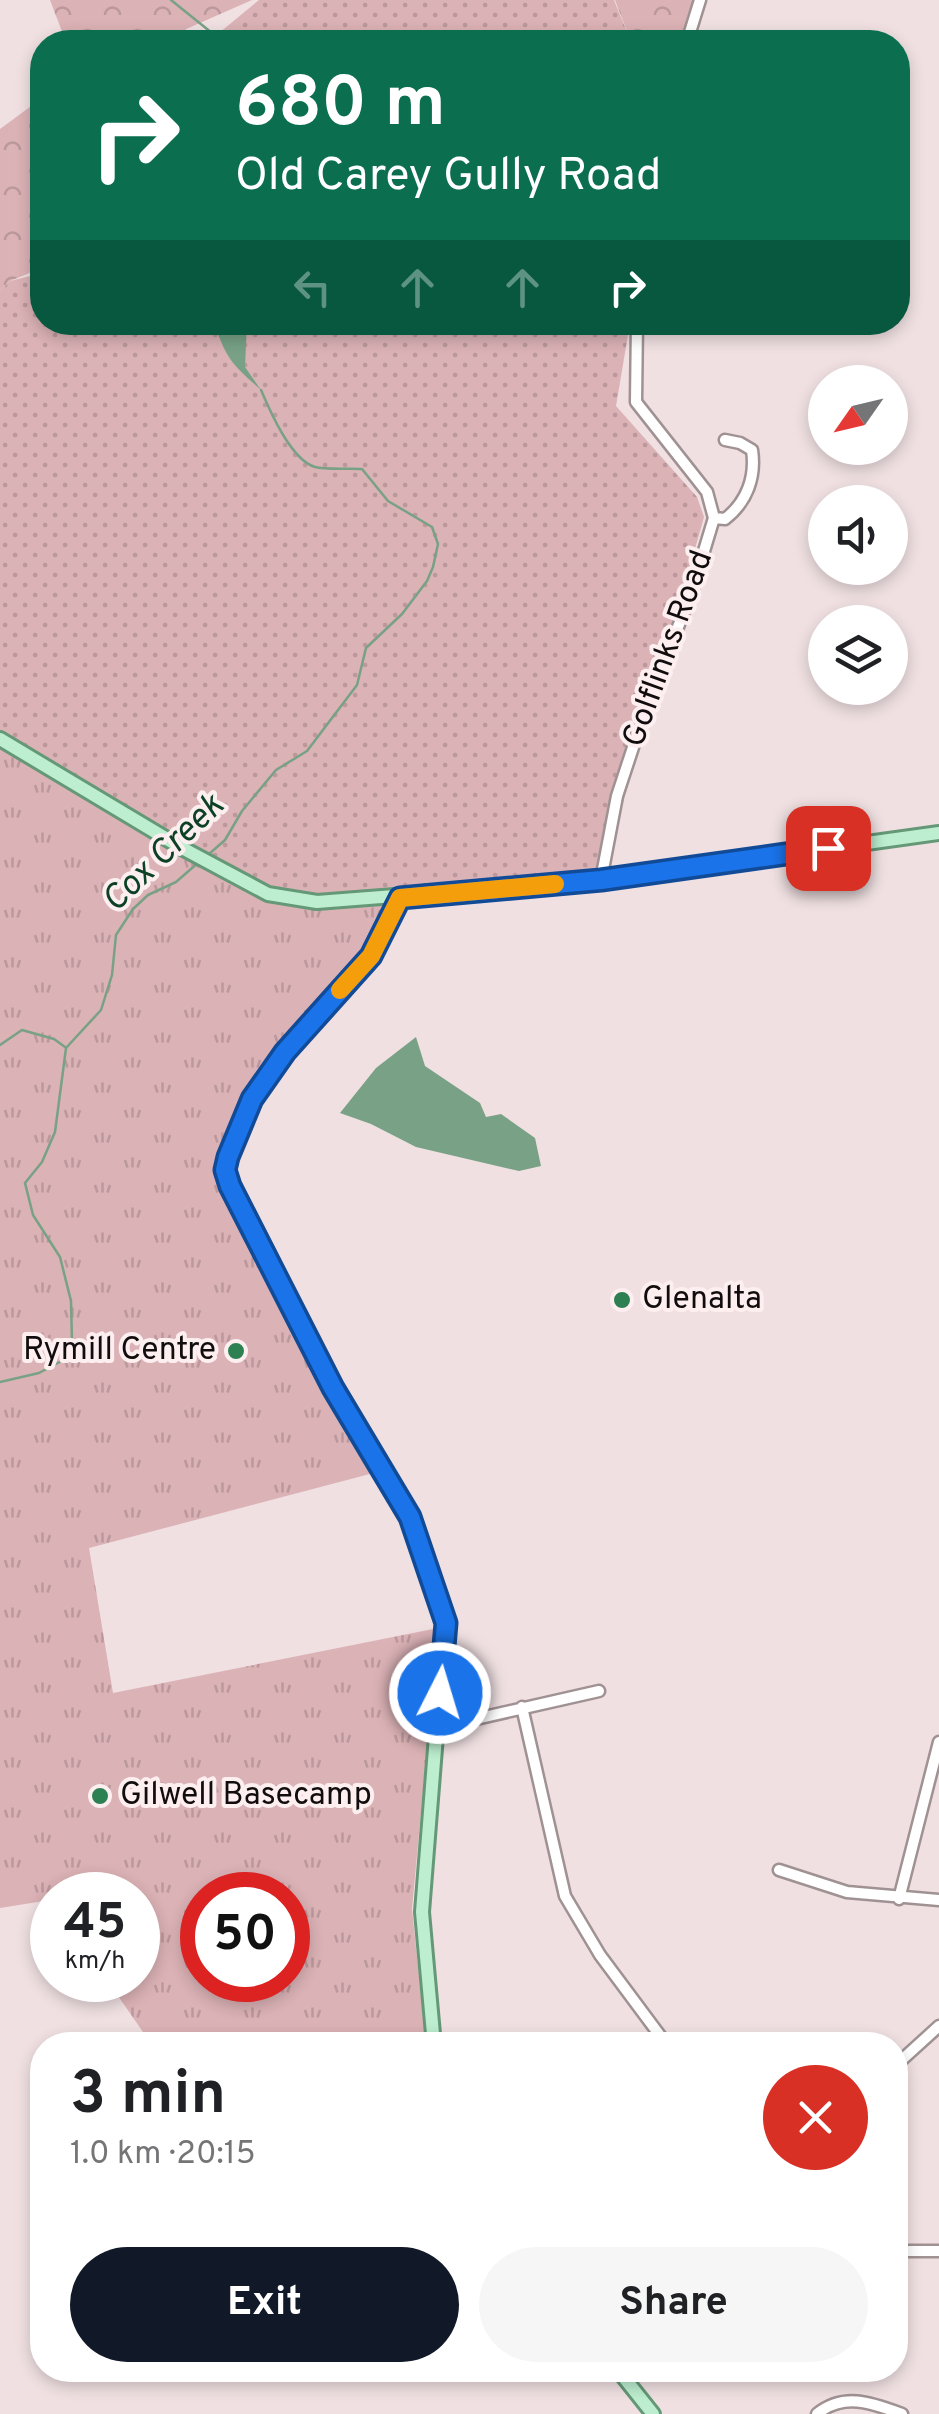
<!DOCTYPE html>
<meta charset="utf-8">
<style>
:root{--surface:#fff;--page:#f6f6f6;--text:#202124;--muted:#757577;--accent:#111827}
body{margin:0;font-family:Overpass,sans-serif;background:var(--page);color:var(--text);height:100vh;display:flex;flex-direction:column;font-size:38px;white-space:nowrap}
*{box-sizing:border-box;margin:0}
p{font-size:32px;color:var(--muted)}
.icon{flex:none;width:55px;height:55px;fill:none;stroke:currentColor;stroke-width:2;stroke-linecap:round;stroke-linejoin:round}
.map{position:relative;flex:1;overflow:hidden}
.panel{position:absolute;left:30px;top:2032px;width:878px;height:350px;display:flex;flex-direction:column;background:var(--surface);border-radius:40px;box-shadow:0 5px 15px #0003}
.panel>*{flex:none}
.guide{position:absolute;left:30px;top:30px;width:880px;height:305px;border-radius:40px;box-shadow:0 5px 15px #0003;background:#0b6e4f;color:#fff;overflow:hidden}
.needle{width:65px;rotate:236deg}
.tools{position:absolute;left:808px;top:365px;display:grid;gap:20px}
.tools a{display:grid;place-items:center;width:100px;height:100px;border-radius:50%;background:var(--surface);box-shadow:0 5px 15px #0003;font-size:50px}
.speed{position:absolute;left:30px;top:1872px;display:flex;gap:20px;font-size:50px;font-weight:700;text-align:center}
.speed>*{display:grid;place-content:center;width:130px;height:130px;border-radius:50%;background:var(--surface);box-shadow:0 5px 15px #0003;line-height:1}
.speed small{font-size:25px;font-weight:400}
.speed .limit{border:15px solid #d22;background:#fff;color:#111}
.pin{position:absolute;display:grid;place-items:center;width:85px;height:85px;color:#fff;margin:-42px;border-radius:20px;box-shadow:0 5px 15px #0006}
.me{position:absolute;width:110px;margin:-55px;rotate:5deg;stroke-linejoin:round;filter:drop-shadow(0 0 8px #0008)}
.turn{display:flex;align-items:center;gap:35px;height:210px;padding:0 40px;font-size:45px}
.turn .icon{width:130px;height:130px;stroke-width:2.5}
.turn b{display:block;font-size:70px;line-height:85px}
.lanes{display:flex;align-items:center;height:95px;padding:0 40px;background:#0003;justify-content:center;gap:50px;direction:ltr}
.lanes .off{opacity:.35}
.round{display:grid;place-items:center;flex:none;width:105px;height:105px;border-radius:52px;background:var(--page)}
.head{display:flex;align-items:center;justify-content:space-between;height:170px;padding:0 40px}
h1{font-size:60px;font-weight:700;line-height:75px}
.button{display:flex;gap:20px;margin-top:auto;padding:20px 40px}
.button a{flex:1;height:115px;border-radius:60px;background:var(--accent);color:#fff;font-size:40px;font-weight:700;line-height:115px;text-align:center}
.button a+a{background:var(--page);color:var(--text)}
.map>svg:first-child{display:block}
</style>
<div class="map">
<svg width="939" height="2414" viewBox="0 0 939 2414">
<defs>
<pattern id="grass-dots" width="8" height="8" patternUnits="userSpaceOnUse" patternTransform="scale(2.5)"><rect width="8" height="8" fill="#dbb2b6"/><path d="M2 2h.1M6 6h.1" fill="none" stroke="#bb989b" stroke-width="1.8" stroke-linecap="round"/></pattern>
<pattern id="forest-crowns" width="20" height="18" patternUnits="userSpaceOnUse" patternTransform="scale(2.5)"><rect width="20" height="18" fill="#dbb2b6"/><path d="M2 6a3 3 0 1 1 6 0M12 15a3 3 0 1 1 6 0" fill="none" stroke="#bb989b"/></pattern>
<pattern id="park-tufts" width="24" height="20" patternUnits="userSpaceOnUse" patternTransform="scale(2.5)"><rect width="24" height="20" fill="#dbb2b6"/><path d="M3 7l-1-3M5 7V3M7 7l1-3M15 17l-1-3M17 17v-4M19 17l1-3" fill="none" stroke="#bb989b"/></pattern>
</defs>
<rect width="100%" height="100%" fill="#f0e0e2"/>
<path fill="url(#grass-dots)" d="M259 0H614L631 42H208Z
M42 273V322L630 323 616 406 697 497 704 517 601 880 317 902 268 894 0 739V291L10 281Z"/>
<path fill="url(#forest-crowns)" d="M50 0H252L184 30 177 42H66Z
M615 0H697L685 42H631Z
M42 98V268L10 281 0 291V129Z"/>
<path fill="url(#park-tufts)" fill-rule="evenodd" d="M0 741 268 894 317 902 400 898 371 955 252 1099 228 1157 230 1186 385 1470 89 1548 113 1693 438 1628 412 1909 426 2045H152L107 1980H138V1895H52V1903L50 1900 0 1908ZM202 1895H288V1980H202Z"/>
<path fill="#78a186" d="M214 323H247L245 367 261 390C232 364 227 360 214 323Z
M416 1037 425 1066 480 1103 486 1117 501 1114 535 1138 541 1166 519 1171 416 1147 371 1124 340 1113 376 1068Z"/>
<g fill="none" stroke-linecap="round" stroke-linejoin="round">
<path stroke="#78a186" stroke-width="2.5" d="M171 0 212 33 214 42
M209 854 225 840 242 811 276 770 307 751 357 685 366 648 402 614 427 581 433 567 438 544 432 527 388 501 362 469C350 468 325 470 315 467 291 460 270 411 261 390
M0 1045 22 1030 54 1039 65 1047
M0 1382 39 1373 67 1358 72 1341 71 1301 60 1257 33 1215 25 1183 42 1162 55 1132 66 1048 101 1010 112 975 116 935 133 909 148 895 176 882 199 862"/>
<g stroke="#a09293" stroke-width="15">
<path id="minor" d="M687 42 700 0
M714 518 725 519C747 502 756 477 752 450L740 443 725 440
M601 880 617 796 646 708 691 594 714 518 707 492 636 402 637 322
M522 1707 565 1896 600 1955 667 2045
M436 1728 599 1691
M779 1870 847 1892 939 1900
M899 1899 939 1742
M895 2066 939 2026
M895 2251H939
M817 2414C844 2392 872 2403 902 2414"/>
</g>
<g stroke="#649876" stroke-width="18">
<path id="major" d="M0 739 182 848 268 894 317 902 601 880 939 833
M400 898 371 955 285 1053 252 1099 228 1157 225 1171 230 1186 333 1387 411 1517 445 1623 422 1912 434 2045
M618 2370 653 2414"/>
</g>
<use href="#minor" stroke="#fff" stroke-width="10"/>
<use href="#major" stroke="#bceecf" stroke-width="12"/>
</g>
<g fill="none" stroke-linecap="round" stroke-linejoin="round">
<g stroke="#114b97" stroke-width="25">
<path id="route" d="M440 1693 446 1623 410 1517 333 1388 230 1186 225 1170 228 1157 252 1099 285 1052 371 956 400 898 601 880 828 848"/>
</g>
<use href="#route" stroke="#1a73e8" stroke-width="18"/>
<path stroke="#f59e0b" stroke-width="18" d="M340 990 371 956 400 898 555 884"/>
</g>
<g fill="#2d8052" stroke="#fdeeef" stroke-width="4">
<circle cx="622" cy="1300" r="10"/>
<circle cx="236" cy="1351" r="10"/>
<circle cx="100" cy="1796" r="10"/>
</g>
<g text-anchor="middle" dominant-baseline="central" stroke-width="8" stroke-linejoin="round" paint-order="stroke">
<g font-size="32" fill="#110c0d" stroke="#fdeeef">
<text transform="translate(669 649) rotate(-70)">Golflinks Road</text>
</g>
<g font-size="32" fill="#110c0d" stroke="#fdeeef" text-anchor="start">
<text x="642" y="1300">Glenalta</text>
<text x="216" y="1351" text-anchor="end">Rymill Centre</text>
<text x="120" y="1796">Gilwell Basecamp</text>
</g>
<g font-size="35" font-style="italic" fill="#0d4126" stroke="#fdeeef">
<text transform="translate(164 854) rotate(-44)">Cox Creek</text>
</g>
</g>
</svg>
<div class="tools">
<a><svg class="needle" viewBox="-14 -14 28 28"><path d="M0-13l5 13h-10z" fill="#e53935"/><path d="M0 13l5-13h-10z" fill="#757577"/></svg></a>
<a><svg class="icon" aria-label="sound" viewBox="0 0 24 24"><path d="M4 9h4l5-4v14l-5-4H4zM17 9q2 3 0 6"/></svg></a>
<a><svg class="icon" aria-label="layers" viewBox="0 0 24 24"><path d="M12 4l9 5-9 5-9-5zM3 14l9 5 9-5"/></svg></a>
</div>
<div class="speed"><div>45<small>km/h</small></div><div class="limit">50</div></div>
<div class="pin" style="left:828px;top:848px;background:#d93025"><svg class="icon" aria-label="arrive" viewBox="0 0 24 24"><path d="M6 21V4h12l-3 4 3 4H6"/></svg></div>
<svg class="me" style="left:440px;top:1693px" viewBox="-20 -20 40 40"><circle r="17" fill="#1a73e8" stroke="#fff" stroke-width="3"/><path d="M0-11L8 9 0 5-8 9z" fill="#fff"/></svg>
<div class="guide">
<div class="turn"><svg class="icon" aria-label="right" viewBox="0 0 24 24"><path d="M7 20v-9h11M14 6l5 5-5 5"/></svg><div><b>680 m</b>Old Carey Gully Road</div></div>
<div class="lanes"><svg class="icon off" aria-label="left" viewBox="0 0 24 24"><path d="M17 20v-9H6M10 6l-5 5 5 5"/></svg><svg class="icon off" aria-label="ahead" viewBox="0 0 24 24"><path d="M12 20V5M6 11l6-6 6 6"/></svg><svg class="icon off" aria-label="ahead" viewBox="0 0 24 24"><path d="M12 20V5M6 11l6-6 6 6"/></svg><svg class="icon" aria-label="right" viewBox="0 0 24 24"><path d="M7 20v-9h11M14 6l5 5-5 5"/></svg></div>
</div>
<section class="panel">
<div class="head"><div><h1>3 min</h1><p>1.0 km · 20:15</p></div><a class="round" style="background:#d93025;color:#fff"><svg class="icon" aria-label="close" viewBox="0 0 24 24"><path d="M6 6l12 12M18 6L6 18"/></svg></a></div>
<div class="button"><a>Exit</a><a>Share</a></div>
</section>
</div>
